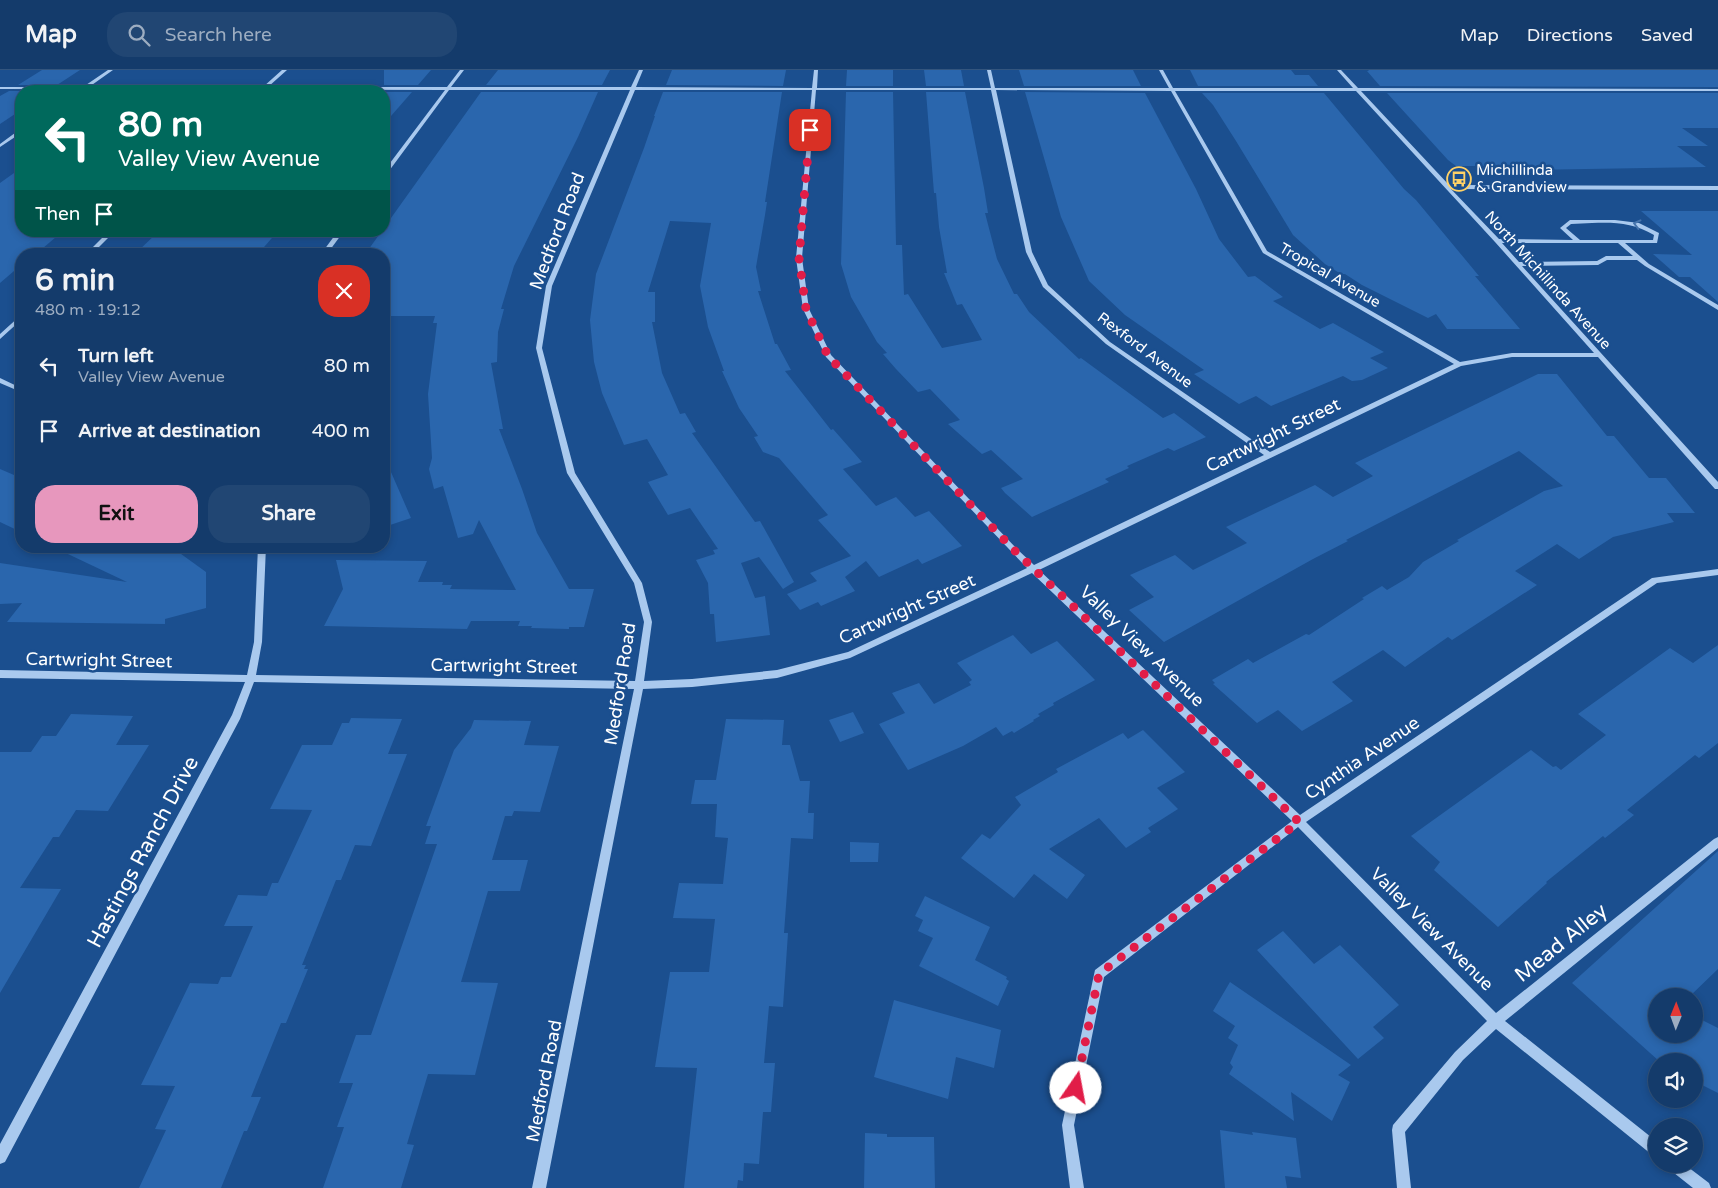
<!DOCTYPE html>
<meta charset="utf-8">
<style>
:root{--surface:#143b6b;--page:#214673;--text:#f1f3f6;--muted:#9dadc1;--line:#33557e;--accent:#e797bd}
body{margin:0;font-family:"Varela Round",sans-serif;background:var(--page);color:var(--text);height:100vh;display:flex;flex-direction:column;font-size:19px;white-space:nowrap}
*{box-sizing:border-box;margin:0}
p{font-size:16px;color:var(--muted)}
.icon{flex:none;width:28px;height:28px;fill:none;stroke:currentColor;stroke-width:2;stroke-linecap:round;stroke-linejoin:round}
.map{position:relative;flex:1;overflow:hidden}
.panel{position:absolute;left:15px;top:178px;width:375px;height:305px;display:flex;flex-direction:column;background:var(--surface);border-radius:20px;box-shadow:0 2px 8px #0003,0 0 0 1px var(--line)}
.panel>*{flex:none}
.guide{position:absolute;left:15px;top:15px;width:375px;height:152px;border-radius:20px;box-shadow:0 2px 8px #0003,0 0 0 1px var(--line);background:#00695c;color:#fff;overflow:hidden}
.needle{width:32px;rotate:1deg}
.buttons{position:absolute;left:1648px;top:918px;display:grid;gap:10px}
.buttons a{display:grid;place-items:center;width:55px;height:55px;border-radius:50%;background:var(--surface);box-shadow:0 2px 8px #0003,0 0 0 1px var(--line);font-size:25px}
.pin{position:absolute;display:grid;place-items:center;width:42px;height:42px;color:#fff;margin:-21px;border-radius:10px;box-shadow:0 2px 8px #0006}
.me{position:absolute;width:55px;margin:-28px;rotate:12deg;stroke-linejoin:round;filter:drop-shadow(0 0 4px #0008)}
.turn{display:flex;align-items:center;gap:18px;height:105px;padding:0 20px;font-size:22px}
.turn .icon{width:65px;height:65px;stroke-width:2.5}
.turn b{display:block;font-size:35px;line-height:42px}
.then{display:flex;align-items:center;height:48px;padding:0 20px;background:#0003;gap:10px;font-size:19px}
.round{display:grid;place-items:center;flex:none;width:52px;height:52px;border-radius:20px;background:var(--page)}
.overview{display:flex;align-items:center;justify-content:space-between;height:85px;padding:0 20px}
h1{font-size:30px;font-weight:700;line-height:38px}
.action{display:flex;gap:10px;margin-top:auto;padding:10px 20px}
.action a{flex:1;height:58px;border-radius:20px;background:var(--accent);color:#111;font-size:20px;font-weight:700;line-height:58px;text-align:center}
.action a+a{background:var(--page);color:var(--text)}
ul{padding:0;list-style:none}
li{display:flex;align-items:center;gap:15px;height:65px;padding:0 20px}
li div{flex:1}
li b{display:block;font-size:19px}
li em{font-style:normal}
header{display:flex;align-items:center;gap:30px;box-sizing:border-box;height:70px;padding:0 25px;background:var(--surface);border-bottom:1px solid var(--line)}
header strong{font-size:24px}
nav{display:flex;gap:28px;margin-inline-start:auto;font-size:18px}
.search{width:350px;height:45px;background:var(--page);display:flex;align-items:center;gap:12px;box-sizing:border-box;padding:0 18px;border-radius:20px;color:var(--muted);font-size:19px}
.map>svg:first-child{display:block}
</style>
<header>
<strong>Map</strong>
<div class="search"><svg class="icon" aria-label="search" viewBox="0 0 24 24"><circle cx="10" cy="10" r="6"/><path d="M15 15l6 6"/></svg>Search here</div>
<nav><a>Map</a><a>Directions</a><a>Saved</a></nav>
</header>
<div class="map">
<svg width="1718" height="1118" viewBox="0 0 1718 1118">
<rect width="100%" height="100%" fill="#1b4f8f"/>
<path fill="#2a66ad" d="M42 0H80L57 15H18Z
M384 0H431L418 15H384Z
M498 0H610L602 15H486Z
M672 0H786L783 16 666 15Z
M847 0H893V16H846Z
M924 0H961L964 16H926Z
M1019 0H1133L1141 16H1024Z
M1190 0H1291L1295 5H1309L1318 16H1198Z
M1368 0H1718V17L1380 16 1367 1H1369Z
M9 21H49H21V40L0 54V26Z
M384 22H412L384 54Z
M481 22H598L578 67 514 196 501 239H504L498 262 497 292 491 293 503 359H499L522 419 537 463 569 519H594L584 557H569V559L531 558 532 556H518L520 551H471L467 559 324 556 343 519 336 490 427 491 418 512H443L442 515H452L450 519 516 520 479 450 473 464 458 468 443 416 434 419 429 399 432 388 428 324 437 253H433L435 246H384V184L366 183Z
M663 22H782L765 132H767L765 145 756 197 761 221H758L775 274H777L791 300 785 301 831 360 833 359 862 392 843 399 876 436 896 427 915 447 929 441 962 476 922 494 918 489 879 507 866 491 845 507 855 521 821 536 818 532 800 540 787 524 817 511 810 503 851 486 818 450 828 445 779 388 763 382 754 367 758 366 739 338 722 301H724L708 257 700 216 711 153 670 151 648 222H655V252H652L662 303 680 344 685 343 696 362 692 363 755 452 760 451 794 512 783 519 759 487 741 493 755 528 765 526 770 565 716 572 714 544H710L708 513 696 490 715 484 713 480 718 479 690 438 668 445 648 412 668 405 647 369 624 375 602 323 594 292 590 250 596 204 644 78 655 46H654Z
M846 22H893L896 175H902L904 225 908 224 942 278 982 270 962 234 957 235 944 203H947L939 157 936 123H934L926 22H965L984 118 988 143H985L997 189 1014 224H1017L1029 242 1079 289 1081 288 1163 348 1174 343 1206 367 1174 381 1168 378 1127 396 1129 398 1105 409 1109 412 1032 447 1005 423 1001 418 1023 409 991 380 982 384 948 354 960 350 930 319 918 322 896 299 883 284 887 283 877 272 851 227 841 194Z
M1025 22 1145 23 1196 119 1219 169 1248 207 1255 206 1283 227 1273 231 1320 259 1333 253 1384 282 1370 288 1388 298 1362 310 1352 311 1343 306 1271 336 1256 326 1239 334 1194 304 1204 300 1125 245 1089 211 1061 147Z
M1202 23H1324L1404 119 1416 130 1479 206H1475L1520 259H1447L1436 244 1428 248 1362 215 1345 204H1341L1325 194 1293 165 1236 71 1213 35Z
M1387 23H1718V58H1682L1708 76H1677L1706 97 1527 100 1524 96H1456L1448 90Z
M21 98V161H63L36 184H21V201H14L0 213V113Z
M1641 141H1718V232L1690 207H1679L1653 184 1692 185Z
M159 161H278L258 184H135Z
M1538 304H1557L1607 366H1614L1649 408H1666L1695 443H1667L1674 452 1613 467 1579 489 1557 474 1515 501 1537 515 1452 570 1448 567 1405 597 1383 580 1332 612 1353 631 1302 661 1278 640 1257 653 1213 614 1215 613 1212 610 1248 589 1253 593 1306 564 1309 565 1364 529 1362 528 1382 516 1387 520 1409 507 1423 492 1459 471 1457 470 1544 421 1563 416 1519 381 1346 470 1348 471 1313 489 1164 572 1129 540 1154 527 1130 505 1175 485 1193 500 1247 473 1226 457 1315 415 1333 427 1373 406 1355 393Z
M384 386 411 448 384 457Z
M0 399 21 408V462L0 452Z
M51 476H170L206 502V538L165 549V554L7 552 22 533 0 534V493L127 512Z
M1013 565 1031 584 1057 571 1095 610 1053 633 1054 635 1038 644 1040 646 1033 650 1034 651 1014 663 1012 661 1003 666 996 657 963 676 908 700 879 654 905 643 892 623 919 613 934 634 971 615 969 612 972 610 957 593Z
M1718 575V673L1699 688 1695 685 1627 740 1634 745 1605 768 1603 766 1546 812 1547 813 1498 857 1434 800 1440 792 1411 766 1531 680 1553 697 1556 696 1561 700 1606 665 1578 644 1670 578 1693 593Z
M853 642 864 663 840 672 829 650Z
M71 644 133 646 116 675H149L108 741 76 740 59 767H53L20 818 61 819 0 923V682H31L42 666H56Z
M351 648 402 649 388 684H407L371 776 355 775 341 810H336L302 895H306L304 899H308L286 953H281L251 1027H261L247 1061H244L221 1118H139L166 1060 155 1059 175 1016 141 1015 190 913 218 914 221 907H231L253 856H224L238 825 267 826 272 813H278L312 740 270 739 302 675H332L342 653H349Z
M726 649 784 650 782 675H790L800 711H810L808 743H814L813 769 791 768 784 863H788L783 937 769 936 764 993H775L771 1042H763L759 1094 744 1093 743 1111 738 1110 737 1118H684L697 998 655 997 670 902H709L715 849 673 848 679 813 723 814 728 768 715 767 717 734H691L695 710H716Z
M474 650 531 651 524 675 559 676 540 742 514 741 512 746H505L492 790H528L520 821H488L461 912 498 913 475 1005 428 1004 407 1074 414 1075 401 1118H323L344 1057H337L353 1013H339L356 965H371L437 774H425L431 756H426L454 680 471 658Z
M1143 660 1185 702 1157 718 1178 739 1148 758 1151 762 1126 778 1099 748 1049 779 1085 805 1067 829 1034 804 1014 828 961 788 982 764 990 769 1021 735 1015 727 1058 702 1056 699 1123 663 1128 669Z
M850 772 879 773 878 792H850Z
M1718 781V899L1690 926H1656V964H1694V946L1718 958V1023L1694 1011V991H1659L1572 913Z
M925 826 990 857 975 890 1007 907 1006 909 1009 911 998 936 919 896 933 868 918 861 923 850 915 846Z
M1283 861 1314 894 1340 875 1399 935 1373 957 1384 968 1358 989 1257 880Z
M1230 912 1351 995 1338 1005 1350 1012 1332 1051 1291 1022 1294 1051 1229 1004 1233 997 1230 993 1238 975 1228 968 1235 956 1213 941Z
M894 930 1001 960 994 998 956 987 948 1029 874 1007Z
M1220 1060 1253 1065 1252 1062 1296 1068 1301 1108 1285 1106 1287 1118H1225Z
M865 1063 887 1064V1067H934L935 1118H864Z"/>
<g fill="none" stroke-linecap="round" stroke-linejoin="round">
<path fill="#a9c9ee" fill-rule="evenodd" d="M108 0H113L89 17H263L282 0H287L268 17H447L460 0H464L451 17H631L639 0H643L636 17 812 18 814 0H818L817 18H991L987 0H991L995 18H1169L1159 0H1163L1173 18H1353L1337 0H1341L1358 18 1718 19V21H1361L1449 115 1718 116V120L1451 119 1499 169 1573 170 1560 158 1570 150H1615L1639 153 1659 163 1657 173H1625L1649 194 1718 235V240L1645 196 1637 190H1607L1598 195 1522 196 1718 412V419H1715L1598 287H1512L1461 296 1039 500 1300 745 1652 508 1718 499V505L1657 513 1306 752 1496 943 1714 769 1718 767V778L1505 951 1656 1071V1085L1651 1084 1496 959 1463 990 1405 1062 1411 1118H1397L1392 1060 1393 1055 1455 982 1487 951 1298 757 1104 907 1074 1055 1084 1118H1070L1062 1055 1095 900 1292 751 1032 503 850 588 777 608 692 617 643 619 546 1118H532L634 619 254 612 240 649 5 1092 0 1094V1074L232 645 245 612 0 608V600L247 605 254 572 258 476H266L262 572 256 605 635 611 644 552 634 513 567 403 536 278 546 216 630 20H449L386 105 384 106V101L445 20 0 19V17H83ZM635 20H812L796 188 803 239 826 287 1027 498 848 582 777 600 692 609 644 611 652 552 642 513 575 403 542 278 552 216ZM816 20H991L1026 182 1043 217 1106 274 1264 385 1034 495 1017 479 831 285 809 239 802 188ZM996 20 1171 21 1263 183 1454 294 1270 382 1110 272 1048 215 1032 182ZM1175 21H1356L1495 172 1594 283H1512L1460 292 1267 181ZM1592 153C1615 152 1634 153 1654 165L1653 170H1580L1566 158 1571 154ZM1502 173H1618L1633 186H1606L1597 191 1519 192Z
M19 60H21V63L0 77V74Z
M109 161H115L92 184H86Z
M338 161H344L327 184H321Z
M21 245V250L0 269V264Z
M0 308 21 318V322L0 313Z
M1668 1094H1684L1709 1113 1711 1118H1693L1669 1099Z"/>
</g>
<defs><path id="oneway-chevron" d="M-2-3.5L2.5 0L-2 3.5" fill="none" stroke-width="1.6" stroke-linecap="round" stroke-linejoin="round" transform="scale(1.25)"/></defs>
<use stroke="#4674ac" href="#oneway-chevron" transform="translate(1637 154) rotate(-166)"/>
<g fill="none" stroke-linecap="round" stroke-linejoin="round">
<path stroke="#e11d48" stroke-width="9" stroke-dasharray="0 16.2" d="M810 60 799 188 806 239 828 286 1014 480 1299 752 1099 904 1076 1018"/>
</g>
<defs>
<g id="bus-ring" transform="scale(1.25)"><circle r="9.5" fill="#1b4f8f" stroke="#ffd166" stroke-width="1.5"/><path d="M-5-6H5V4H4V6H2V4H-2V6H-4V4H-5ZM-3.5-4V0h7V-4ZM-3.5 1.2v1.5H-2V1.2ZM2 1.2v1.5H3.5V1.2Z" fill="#ffd166"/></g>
</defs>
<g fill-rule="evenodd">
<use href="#bus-ring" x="1459" y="109"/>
</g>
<g text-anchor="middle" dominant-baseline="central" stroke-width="5" stroke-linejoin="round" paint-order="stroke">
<g font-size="15" fill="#fff" stroke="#1b4f8f" text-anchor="start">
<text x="1476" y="100">Michillinda<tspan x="1476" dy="17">&amp; Grandview</tspan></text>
</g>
<g font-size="15" fill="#fff" stroke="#1b4f8f">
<text transform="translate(1330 205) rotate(30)">Tropical Avenue</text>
<text transform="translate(1548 210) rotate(48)">North Michillinda Avenue</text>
<text transform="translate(1145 280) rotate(37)">Rexford Avenue</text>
</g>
<g font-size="18" fill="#fff" stroke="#1b4f8f">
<text transform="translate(557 161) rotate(-69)">Medford Road</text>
<text transform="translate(1273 365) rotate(-26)">Cartwright Street</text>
<text transform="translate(907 539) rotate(-24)">Cartwright Street</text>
<text transform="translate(1142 576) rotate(44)">Valley View Avenue</text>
<text transform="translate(99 590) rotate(1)">Cartwright Street</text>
<text transform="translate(504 596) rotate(1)">Cartwright Street</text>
<text transform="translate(620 614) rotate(-81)">Medford Road</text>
<text transform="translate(1362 688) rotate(-34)">Cynthia Avenue</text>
<text transform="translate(1432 859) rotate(45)">Valley View Avenue</text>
<text transform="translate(544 1011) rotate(-79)">Medford Road</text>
</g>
<g font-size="21" fill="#fff" stroke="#1b4f8f">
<text transform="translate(143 782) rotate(-62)">Hastings Ranch Drive</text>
<text transform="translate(1561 873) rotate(-39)">Mead Alley</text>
</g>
</g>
</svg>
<div class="buttons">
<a><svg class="needle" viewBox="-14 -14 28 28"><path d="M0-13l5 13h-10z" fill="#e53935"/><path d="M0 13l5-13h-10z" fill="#9dadc1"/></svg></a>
<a><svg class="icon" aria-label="sound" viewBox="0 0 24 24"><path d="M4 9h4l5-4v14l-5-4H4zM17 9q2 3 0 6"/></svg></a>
<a><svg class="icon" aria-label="layers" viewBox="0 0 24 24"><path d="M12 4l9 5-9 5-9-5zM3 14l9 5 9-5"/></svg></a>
</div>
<div class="pin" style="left:810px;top:60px;background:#d93025"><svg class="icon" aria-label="arrive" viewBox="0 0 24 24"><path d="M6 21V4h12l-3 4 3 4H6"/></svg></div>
<svg class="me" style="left:1076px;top:1018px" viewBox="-20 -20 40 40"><circle r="19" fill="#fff"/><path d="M0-13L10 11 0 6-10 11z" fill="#e11d48"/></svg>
<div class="guide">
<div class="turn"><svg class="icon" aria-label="left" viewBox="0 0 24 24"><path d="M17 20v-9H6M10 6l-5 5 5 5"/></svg><div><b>80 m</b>Valley View Avenue</div></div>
<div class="then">Then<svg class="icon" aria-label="arrive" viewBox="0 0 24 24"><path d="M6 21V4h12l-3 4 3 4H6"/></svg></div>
</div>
<section class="panel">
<div class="overview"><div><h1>6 min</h1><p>480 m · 19:12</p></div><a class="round" style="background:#d93025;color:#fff"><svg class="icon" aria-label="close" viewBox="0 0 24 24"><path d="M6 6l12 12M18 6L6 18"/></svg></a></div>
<ul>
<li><svg class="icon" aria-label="left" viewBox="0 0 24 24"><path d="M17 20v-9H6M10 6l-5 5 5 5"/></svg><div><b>Turn left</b><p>Valley View Avenue</p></div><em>80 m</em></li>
<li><svg class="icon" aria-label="arrive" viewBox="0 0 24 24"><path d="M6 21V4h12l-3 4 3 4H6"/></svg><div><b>Arrive at destination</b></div><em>400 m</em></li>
</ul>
<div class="action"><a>Exit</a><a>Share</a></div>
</section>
</div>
